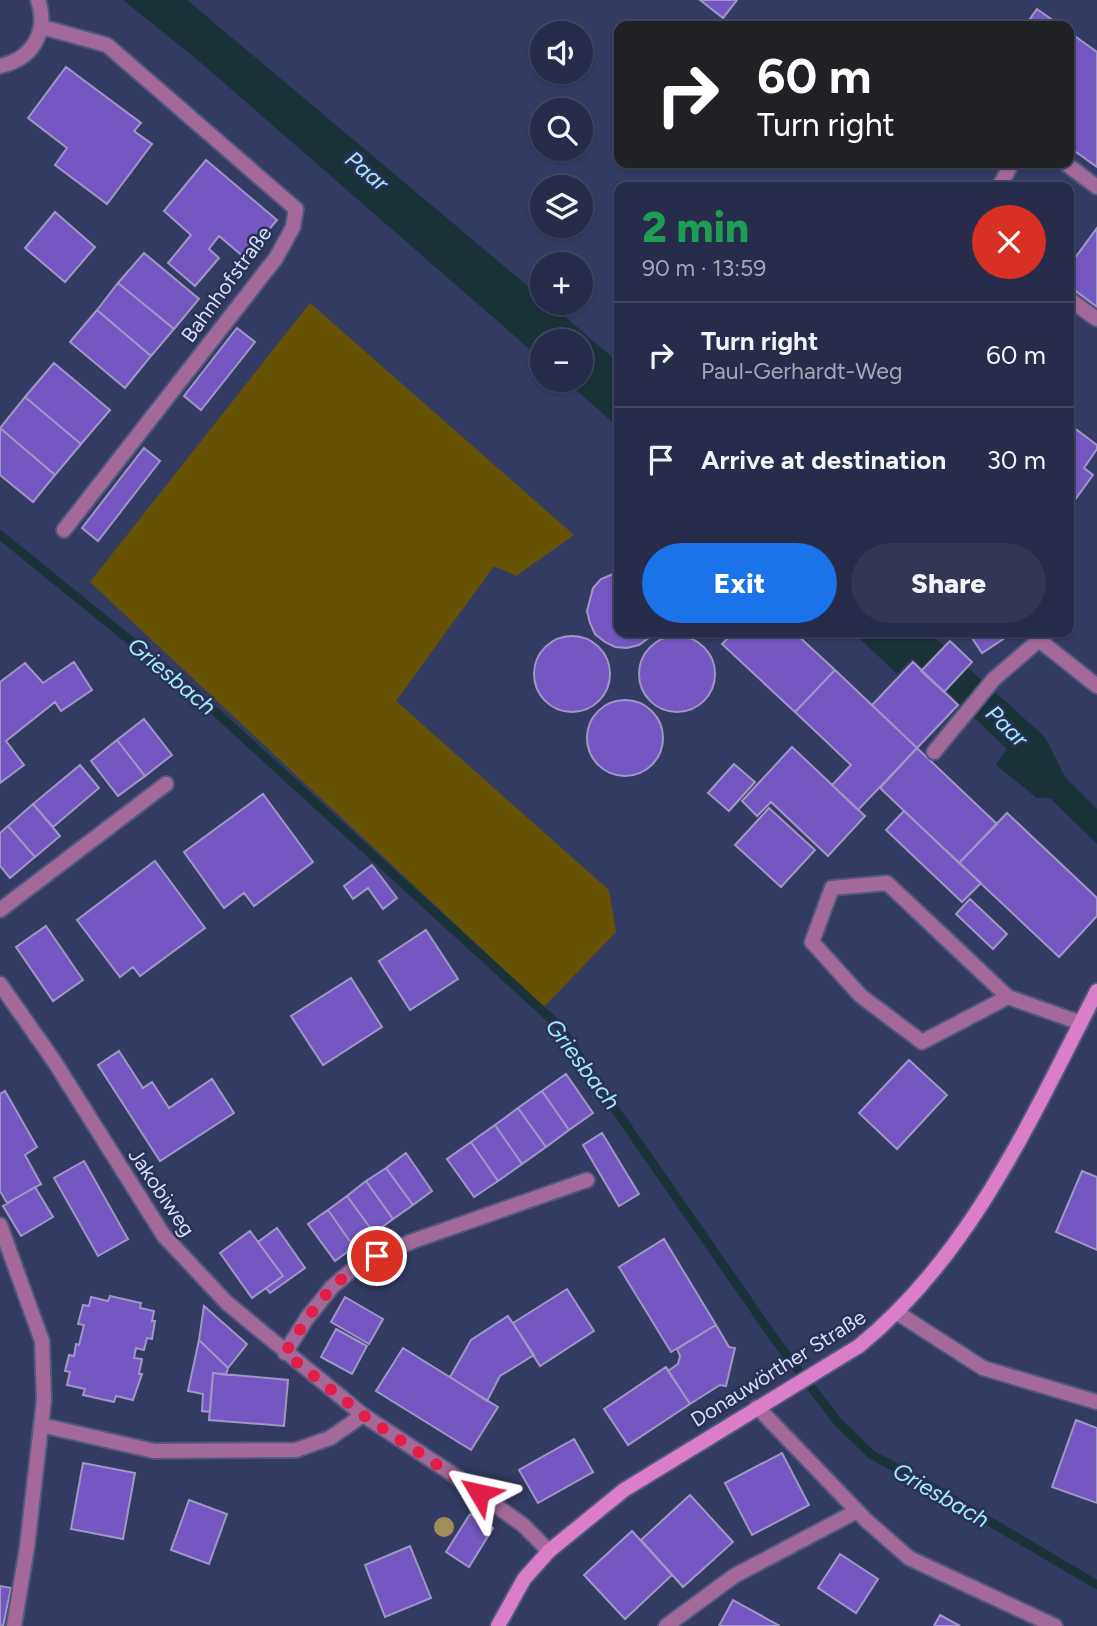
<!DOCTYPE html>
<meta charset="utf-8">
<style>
:root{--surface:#262c4a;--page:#323854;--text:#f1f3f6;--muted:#a4a7b5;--line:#424862;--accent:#1a73e8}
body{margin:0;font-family:Figtree,sans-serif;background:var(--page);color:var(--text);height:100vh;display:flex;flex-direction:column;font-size:26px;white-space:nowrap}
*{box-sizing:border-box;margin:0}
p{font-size:23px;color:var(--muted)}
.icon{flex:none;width:38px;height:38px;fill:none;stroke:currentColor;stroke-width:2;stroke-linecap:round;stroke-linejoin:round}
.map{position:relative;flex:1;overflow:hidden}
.side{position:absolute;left:614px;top:182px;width:460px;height:455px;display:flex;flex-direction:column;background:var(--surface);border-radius:14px;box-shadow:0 2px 5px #0004,0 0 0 2px var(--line)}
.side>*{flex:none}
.hud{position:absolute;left:614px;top:21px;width:460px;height:147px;border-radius:14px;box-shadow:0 2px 5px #0004,0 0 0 2px var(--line);background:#202124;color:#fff;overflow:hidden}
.controls{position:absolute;left:530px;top:21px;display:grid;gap:14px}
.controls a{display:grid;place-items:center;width:63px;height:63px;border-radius:50%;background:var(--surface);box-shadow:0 2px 5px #0004,0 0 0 2px var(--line);font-size:35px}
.pin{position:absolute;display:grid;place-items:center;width:60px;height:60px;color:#fff;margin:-30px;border:4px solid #fff;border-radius:50%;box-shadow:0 2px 7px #0007}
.me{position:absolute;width:77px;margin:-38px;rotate:306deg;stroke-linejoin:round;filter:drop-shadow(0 0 5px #0008)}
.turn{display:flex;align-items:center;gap:24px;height:147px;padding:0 28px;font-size:32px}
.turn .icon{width:91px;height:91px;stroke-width:2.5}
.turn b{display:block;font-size:49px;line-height:60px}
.round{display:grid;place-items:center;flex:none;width:74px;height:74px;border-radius:37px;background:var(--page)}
.overview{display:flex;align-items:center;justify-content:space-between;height:119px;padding:0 28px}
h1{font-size:42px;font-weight:800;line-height:52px;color:#1e9e55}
.cta{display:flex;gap:14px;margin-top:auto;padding:14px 28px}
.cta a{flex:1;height:80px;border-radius:42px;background:var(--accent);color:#fff;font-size:28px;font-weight:800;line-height:80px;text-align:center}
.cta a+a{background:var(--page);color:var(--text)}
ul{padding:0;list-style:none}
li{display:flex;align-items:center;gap:21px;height:105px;padding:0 28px;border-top:2px solid var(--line)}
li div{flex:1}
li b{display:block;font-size:26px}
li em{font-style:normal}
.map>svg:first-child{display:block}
</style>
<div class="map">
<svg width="1097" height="1626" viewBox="0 0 1097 1626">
<rect width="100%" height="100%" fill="#333b63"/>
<path fill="#655203" d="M310 303 574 535 516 576 494 566 396 701 609 890 616 932 544 1007 90 582Z"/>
<path fill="#1a3238" d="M123 0H187L542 298V303H549L619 363V428L565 380H581V341H542V360L200 62Z
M853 632H927L935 638 1045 737 1065 777 1097 809V844L1050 798H1037L996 765 1007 749 912 658 897 674Z"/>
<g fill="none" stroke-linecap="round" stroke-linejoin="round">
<path stroke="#1a3238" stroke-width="9" d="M0 535 195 693 560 1027 617 1112 774 1338 837 1421 872 1455 925 1483 1097 1585"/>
</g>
<path fill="#7457c0" stroke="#a097c7" stroke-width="2" d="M700 0H737L723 18Z
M1037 9 1061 26H1025Z
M1069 32 1097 52V167L1069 147Z
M66 67 141 123 134 131 152 144 107 204 55 165 67 148 28 118Z
M206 160 277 220 245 258 219 236 209 249 219 258 195 286 168 263 191 235 164 211Z
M55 212 95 247 65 282 25 248Z
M1097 228V307L1069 286V266Z
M144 253 199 299 174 329 118 283Z
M118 283 174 329 151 356 97 310Z
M97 310 151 356 125 388 70 342Z
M237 328 255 342 201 410 184 396Z
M54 363 110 410 81 444 25 397Z
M25 397 81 444 55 475 0 428Z
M1069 424 1097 445V449L1084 468 1093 475 1069 508Z
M0 428 55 475 33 502 0 475Z
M144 448 160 461 98 541 82 528Z
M620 571V632H657L639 645 627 648 615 647 605 642 595 634 590 623 587 611 593 588 601 579Z
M734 632H794L835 670 795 712 722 644Z
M968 632H1009L1011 634 982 653Z
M534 674a38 38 0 1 1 76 0a38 38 0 1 1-76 0Z
M639 674a38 38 0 1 1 76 0a38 38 0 1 1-76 0Z
M950 641 972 662 944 692 921 671Z
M74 662 92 690 61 711 55 702 6 741 24 765 0 783V682L25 663 43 683Z
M913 662 958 705 917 748 872 705Z
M835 670 917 748 858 810 832 785 851 765 795 712Z
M587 738a38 38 0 1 1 76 0a38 38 0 1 1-76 0Z
M144 719 172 755 145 776 117 740Z
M117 740 145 776 118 796 91 761Z
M792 747 865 816 828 856 771 802 757 816 742 801Z
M917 748 997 824 959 863 880 788Z
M734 764 755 782 729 811 708 793Z
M80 765 99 788 53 827 33 804Z
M263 794 313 862 254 906 244 893 224 908 184 852Z
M33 804 60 836 35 857 8 826Z
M769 808 815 850 781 887 735 845Z
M904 811 981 883 962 902 886 830Z
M1007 813 1097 898V916L1059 957 959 863Z
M8 826 35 857 10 878 0 866V833Z
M155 861 205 928 140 976 133 967 120 977 77 920Z
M372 865 397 898 383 909 368 888 353 899 344 886Z
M970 899 1007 934 993 949 956 914Z
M46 926 83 980 53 1001 16 947Z
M426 930 458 979 410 1010 379 961Z
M351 978 382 1027 323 1065 291 1016Z
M119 1051 143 1088 152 1082 169 1108 212 1079 234 1113 160 1161 98 1065Z
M909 1060 947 1095 897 1149 859 1113Z
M566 1074 593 1113 569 1130 542 1091Z
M5 1091 37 1147 25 1155 41 1184 7 1203 0 1191V1094Z
M542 1091 569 1130 546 1147 518 1108Z
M518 1108 546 1147 522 1164 495 1125Z
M495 1125 522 1164 498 1181 471 1142Z
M602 1133 639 1194 619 1206 583 1145Z
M471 1142 498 1181 474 1197 447 1159Z
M406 1153 432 1191 413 1205 386 1168Z
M84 1161 128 1239 98 1256 54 1178Z
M386 1168 413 1205 393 1219 366 1181Z
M1082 1171 1097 1177V1250L1056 1232Z
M366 1181 393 1219 374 1233 347 1196Z
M35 1187 53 1217 21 1236 3 1206Z
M347 1196 374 1233 354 1247 328 1210Z
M328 1210 354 1247 335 1261 308 1224Z
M277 1228 305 1268 270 1293 266 1288 283 1276 258 1242Z
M250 1231 283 1276 252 1298 220 1253Z
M664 1239 716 1325 671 1352 619 1267Z
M567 1289 594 1331 540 1366 513 1323Z
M110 1296 141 1303 140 1308 154 1311 152 1321H155L152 1339 147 1338 144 1350 136 1348 134 1358 142 1359 139 1374H142L133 1400 116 1396 114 1402 83 1395 85 1389 67 1385 70 1372 65 1371 69 1355 74 1356 76 1344 79 1345 84 1325 78 1324 83 1305 89 1306 91 1297 108 1301Z
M345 1297 383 1319 369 1344 331 1322Z
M204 1306 247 1344 228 1368 199 1340Z
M508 1316 534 1355 500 1376 487 1401 450 1377 471 1340Z
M716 1325 729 1347 735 1348 726 1386 720 1385 690 1404 668 1371 678 1364 680 1356 677 1349Z
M336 1329 367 1346 352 1374 321 1357Z
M199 1340 228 1368 226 1375 213 1373 210 1412 202 1411 203 1394 188 1391Z
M403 1348 498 1407 471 1450 376 1391Z
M666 1367 690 1404 628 1445 604 1409Z
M213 1373 288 1380 284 1426 209 1420Z
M1076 1420 1097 1428V1503L1052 1487Z
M574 1439 593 1472 538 1503 519 1470Z
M782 1453 809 1505 752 1535 725 1483Z
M83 1463 135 1473 123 1539 71 1529Z
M690 1495 733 1542 683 1587 641 1540Z
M189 1500 227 1514 209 1564 171 1550Z
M470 1514 493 1528 469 1567 446 1552Z
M632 1531 672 1575 625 1619 584 1575Z
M410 1546 431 1598 385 1617 365 1565Z
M840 1554 878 1579 856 1613 818 1588Z
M0 1586 11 1588 3 1626H0Z
M733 1600 780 1626H719Z
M940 1615 960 1626H934Z"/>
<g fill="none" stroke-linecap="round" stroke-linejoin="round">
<g stroke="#51587e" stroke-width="18">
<path id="service" d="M1065 163 1097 187
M999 187 1012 163
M1069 299 1097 319
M934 752 994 679 1039 640 1097 686
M0 910 166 784
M1008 997 922 1042 861 996 812 942 832 888 887 883 1008 997 1081 1023
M896 1312 983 1368 1097 1402
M757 1407 867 1521 909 1558 1055 1626
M666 1626 734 1576 857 1511"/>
</g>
<g stroke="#51587e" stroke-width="18">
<path id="minor" d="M42 27 107 45 296 209 293 227 276 258 64 530
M0 984 54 1061 164 1236 227 1303 363 1415 457 1477 523 1525 549 1551
M0 1225 42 1341 44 1400 27 1547 14 1626
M285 1353 307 1318 332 1287 359 1264 413 1241 587 1180
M41 1425 154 1451 296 1450 330 1438 363 1415"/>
</g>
<g stroke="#51587e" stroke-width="18">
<path id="tertiary" d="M0 66C32 59 49 32 38 0"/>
</g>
<g stroke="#51587e" stroke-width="18">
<path id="secondary" d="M498 1626 524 1579 549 1551 624 1490 859 1346C972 1254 1031 1118 1097 991"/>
</g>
<use href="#service" stroke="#a36998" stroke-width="14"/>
<use href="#minor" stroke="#a36998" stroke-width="14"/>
<use href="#tertiary" stroke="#a36998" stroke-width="14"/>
<use href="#secondary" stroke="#da7ecb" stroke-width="14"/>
</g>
<circle fill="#9e8e57" cx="444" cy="1527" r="10"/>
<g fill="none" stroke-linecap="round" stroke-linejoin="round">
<path stroke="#e11d48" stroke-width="12" stroke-dasharray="0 21.6" d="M377 1256C334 1275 309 1314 285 1353L363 1415 479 1493"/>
</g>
<g text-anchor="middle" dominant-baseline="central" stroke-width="5" stroke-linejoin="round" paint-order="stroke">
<g font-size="21" fill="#d7def7" stroke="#293158">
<text transform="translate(226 284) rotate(-54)">Bahnhofstraße</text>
<text transform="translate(162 1192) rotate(56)">Jakobiweg</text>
<text transform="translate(778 1368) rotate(-32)">Donauwörther Straße</text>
</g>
<g font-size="23" font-style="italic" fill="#a2ebfc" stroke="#293158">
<text transform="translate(367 171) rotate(40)">Paar</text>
<text transform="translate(172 676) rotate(40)">Griesbach</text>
<text transform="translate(1007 726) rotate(44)">Paar</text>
<text transform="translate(583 1064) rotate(53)">Griesbach</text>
<text transform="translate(941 1495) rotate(30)">Griesbach</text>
</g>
</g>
</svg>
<div class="controls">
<a><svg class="icon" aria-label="sound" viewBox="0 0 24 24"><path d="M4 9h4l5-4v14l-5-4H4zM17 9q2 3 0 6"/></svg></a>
<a><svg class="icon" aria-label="search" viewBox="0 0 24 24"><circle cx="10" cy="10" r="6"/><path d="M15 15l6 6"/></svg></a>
<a><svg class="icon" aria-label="layers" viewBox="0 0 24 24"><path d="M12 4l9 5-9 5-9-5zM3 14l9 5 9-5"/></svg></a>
<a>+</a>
<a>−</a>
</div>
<div class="pin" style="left:377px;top:1256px;background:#d93025"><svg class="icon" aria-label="arrive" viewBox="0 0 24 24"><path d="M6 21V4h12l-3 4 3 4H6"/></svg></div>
<svg class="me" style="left:479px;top:1493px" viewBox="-20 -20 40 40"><path d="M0-17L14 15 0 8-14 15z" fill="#e11d48" stroke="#fff" stroke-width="4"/></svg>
<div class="hud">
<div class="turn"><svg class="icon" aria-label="right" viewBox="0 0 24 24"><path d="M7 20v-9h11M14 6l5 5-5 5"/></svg><div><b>60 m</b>Turn right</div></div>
</div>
<section class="side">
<div class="overview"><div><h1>2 min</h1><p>90 m · 13:59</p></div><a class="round" style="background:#d93025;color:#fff"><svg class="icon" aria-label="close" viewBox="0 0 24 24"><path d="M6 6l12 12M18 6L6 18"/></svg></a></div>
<ul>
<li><svg class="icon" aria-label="right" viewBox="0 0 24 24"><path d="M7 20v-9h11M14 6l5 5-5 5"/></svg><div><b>Turn right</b><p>Paul-Gerhardt-Weg</p></div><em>60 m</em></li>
<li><svg class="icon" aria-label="arrive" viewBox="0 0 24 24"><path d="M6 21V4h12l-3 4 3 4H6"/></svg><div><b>Arrive at destination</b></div><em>30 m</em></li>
</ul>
<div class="cta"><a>Exit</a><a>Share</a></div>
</section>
</div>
